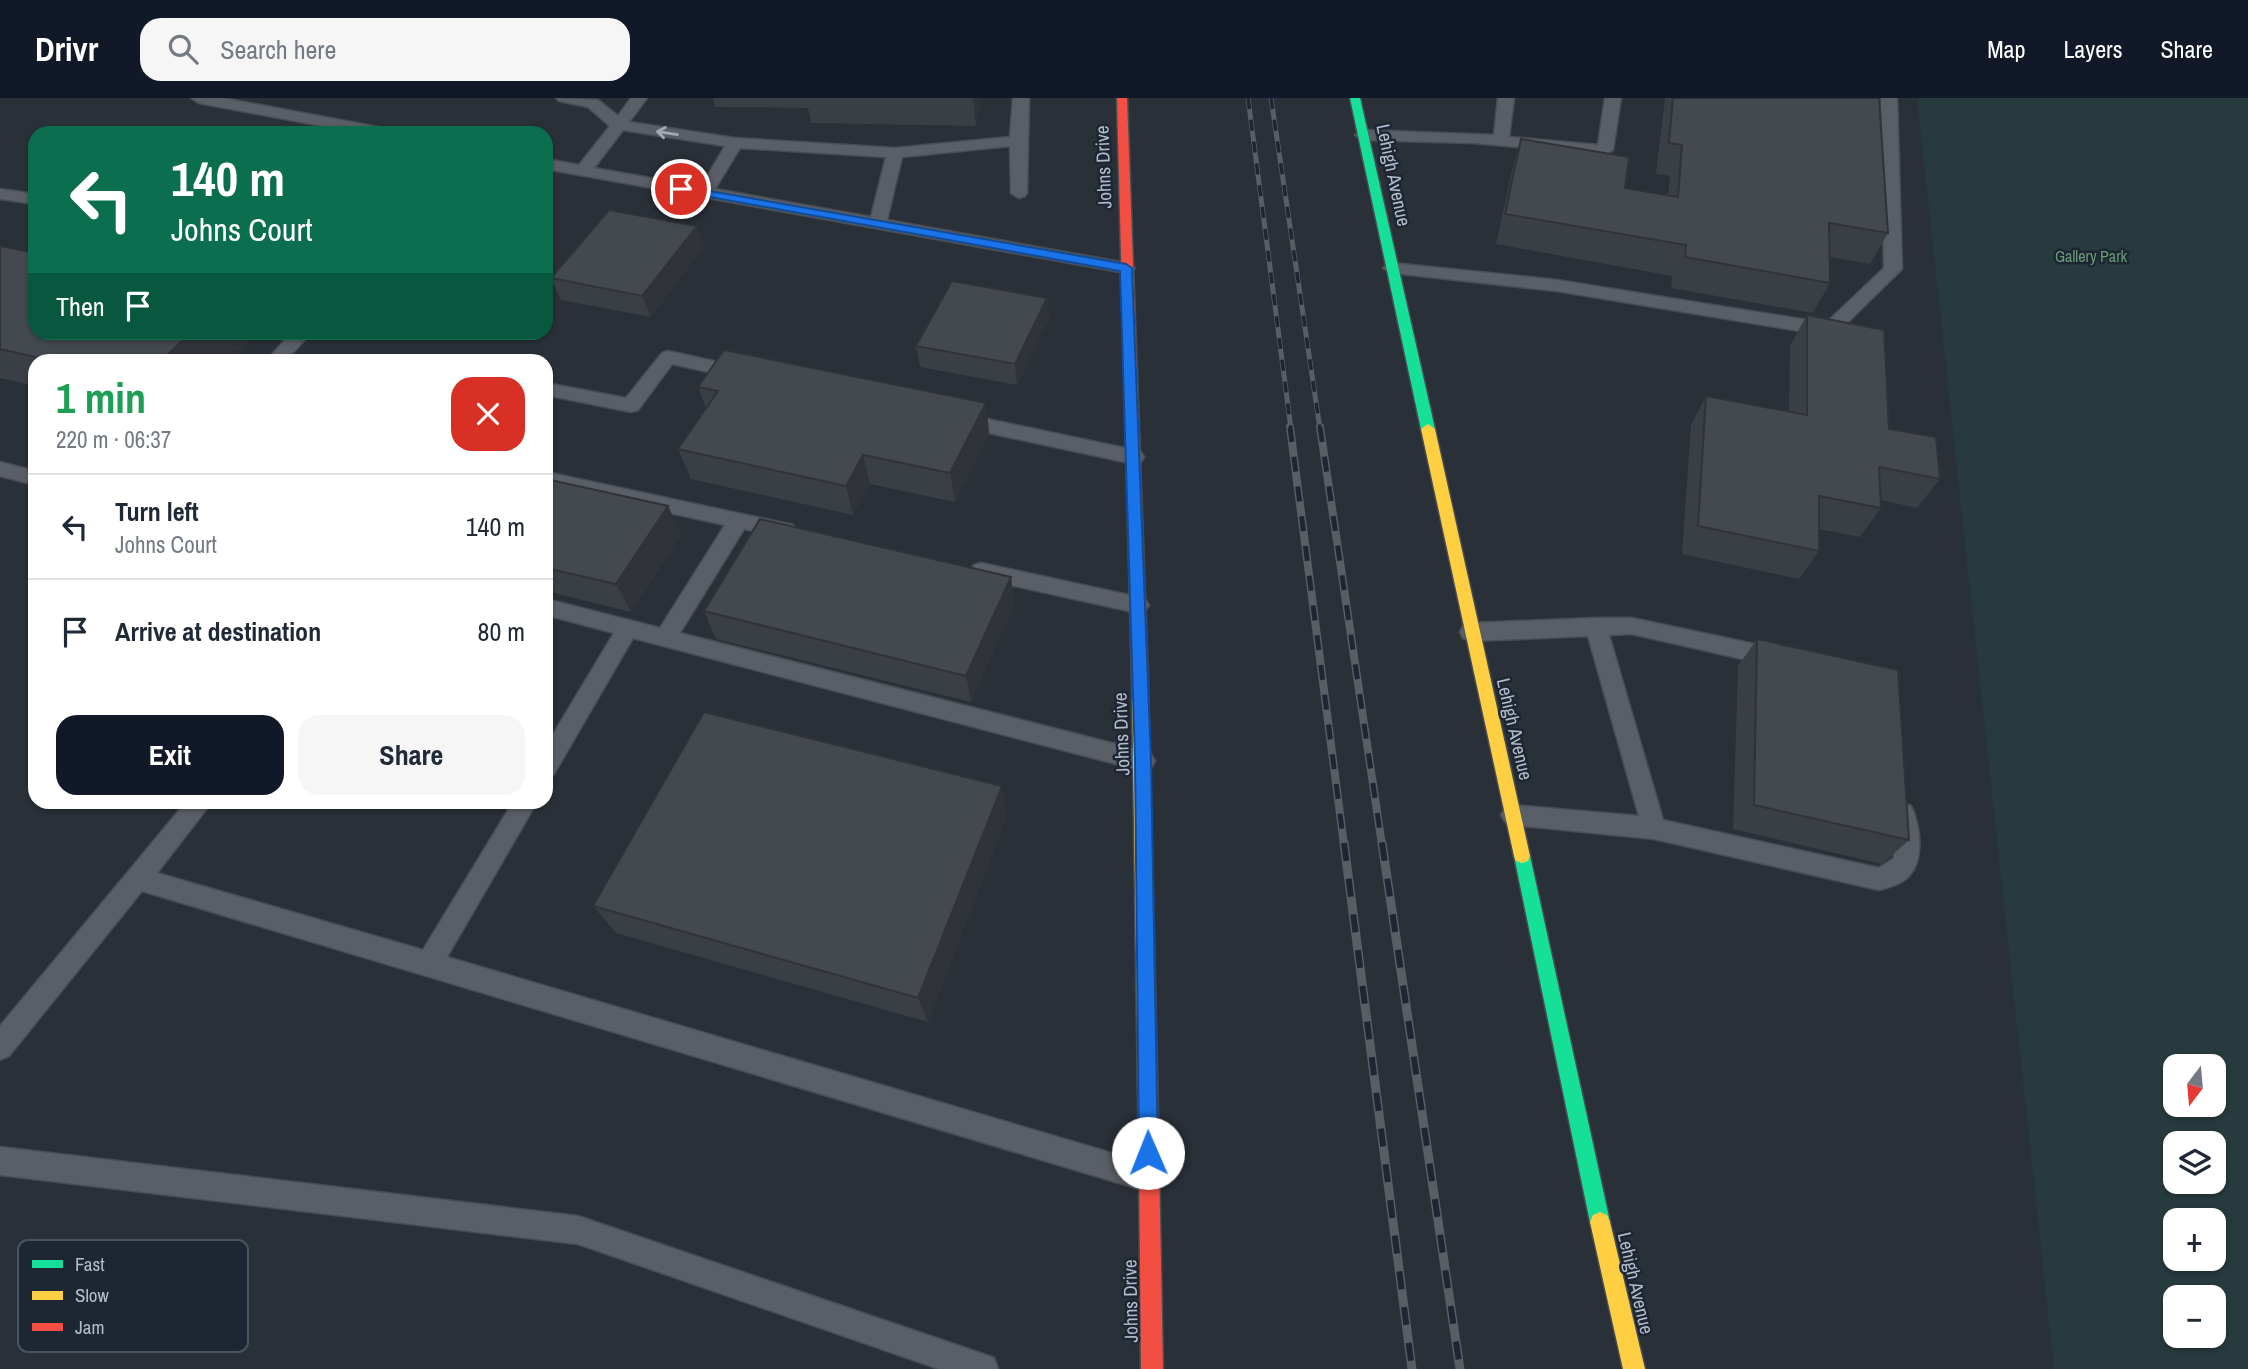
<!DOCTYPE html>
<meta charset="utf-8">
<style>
:root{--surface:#fff;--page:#f6f6f7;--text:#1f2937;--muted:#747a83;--line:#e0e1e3;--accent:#111827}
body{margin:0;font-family:"Archivo Narrow",sans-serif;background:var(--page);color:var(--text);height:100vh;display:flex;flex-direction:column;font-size:26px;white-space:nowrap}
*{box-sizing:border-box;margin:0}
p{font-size:23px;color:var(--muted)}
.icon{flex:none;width:38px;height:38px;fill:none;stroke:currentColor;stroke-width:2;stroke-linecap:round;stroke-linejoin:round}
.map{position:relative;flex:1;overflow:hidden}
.details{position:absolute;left:28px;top:256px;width:525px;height:455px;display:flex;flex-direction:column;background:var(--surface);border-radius:21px;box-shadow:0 2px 5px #0004}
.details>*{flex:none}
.guide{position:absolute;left:28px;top:28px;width:525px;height:214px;border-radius:21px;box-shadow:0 2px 5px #0004;background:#0b6e4f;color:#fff;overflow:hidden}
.needle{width:46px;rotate:196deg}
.fabs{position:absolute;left:2163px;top:956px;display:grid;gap:14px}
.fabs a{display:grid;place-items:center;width:63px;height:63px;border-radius:14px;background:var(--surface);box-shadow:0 2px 5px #0004;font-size:35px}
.pin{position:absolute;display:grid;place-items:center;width:60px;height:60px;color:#fff;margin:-30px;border:4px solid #fff;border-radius:50%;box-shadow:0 2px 7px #0007}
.me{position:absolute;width:77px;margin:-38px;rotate:359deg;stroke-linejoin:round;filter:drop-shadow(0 0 5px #0008)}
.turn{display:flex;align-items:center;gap:24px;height:147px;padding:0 28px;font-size:32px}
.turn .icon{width:91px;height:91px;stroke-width:2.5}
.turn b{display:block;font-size:49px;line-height:60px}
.then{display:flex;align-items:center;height:66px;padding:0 28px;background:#0003;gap:14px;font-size:26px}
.round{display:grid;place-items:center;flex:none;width:74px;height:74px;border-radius:21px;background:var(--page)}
.summary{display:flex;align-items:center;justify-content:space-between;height:119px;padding:0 28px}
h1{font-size:42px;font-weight:700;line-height:52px;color:#1e9e55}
.action{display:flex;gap:14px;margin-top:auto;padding:14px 28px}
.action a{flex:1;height:80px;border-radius:21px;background:var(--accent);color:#fff;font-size:28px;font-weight:700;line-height:80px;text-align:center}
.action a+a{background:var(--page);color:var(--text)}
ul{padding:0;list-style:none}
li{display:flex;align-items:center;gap:21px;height:105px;padding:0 28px;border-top:2px solid var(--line)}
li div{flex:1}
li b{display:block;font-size:26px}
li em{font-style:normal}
header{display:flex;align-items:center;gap:42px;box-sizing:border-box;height:98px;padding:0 35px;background:var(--accent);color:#fff}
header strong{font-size:33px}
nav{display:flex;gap:38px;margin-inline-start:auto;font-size:24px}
.search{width:490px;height:63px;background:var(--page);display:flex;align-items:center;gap:18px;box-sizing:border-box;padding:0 24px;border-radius:21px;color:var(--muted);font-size:26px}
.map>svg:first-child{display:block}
</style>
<header>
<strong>Drivr</strong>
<div class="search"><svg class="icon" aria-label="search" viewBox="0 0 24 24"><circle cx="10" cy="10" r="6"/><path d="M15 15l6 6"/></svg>Search here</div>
<nav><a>Map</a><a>Layers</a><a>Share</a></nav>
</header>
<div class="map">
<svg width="2248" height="1271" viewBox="0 0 2248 1271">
<rect width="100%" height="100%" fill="#2a3038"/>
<path fill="#273a3e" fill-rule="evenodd" d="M1917 0H2248V1271H2054ZM2175 968H2214V1006H2175ZM2175 1045H2214V1083H2175ZM2175 1122H2214V1160H2175ZM2175 1199H2214V1237H2175Z"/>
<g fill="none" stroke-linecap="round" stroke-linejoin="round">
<g stroke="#484c53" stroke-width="3">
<path id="lane" d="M191 0H223L383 30 391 35H359L199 5Z
M556 0 598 2 618 18 631 0H647L629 24 735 40 895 50 1010 39 1013 0H1029L1027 95 1025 98 1019 100 1011 95 1010 48 902 59 887 122 1126 165 1135 170 1126 175 546 71V61L579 67 610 28 588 9 559 3ZM623 32 725 48 701 89 594 70ZM740 50 886 59 871 119 715 91Z
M1498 0H1514L1509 39 1598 47 1605 0H1621L1613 52 1605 57 1474 45 1363 42 1355 37 1363 32 1494 37Z
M1881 0H1897L1902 171 1836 236 1830 238 1557 193 1392 175 1383 170 1392 165 1557 182 1826 225 1884 170Z
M0 91 35 96V106L0 101Z
M292 234H312L286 262H267Z
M668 253 741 269 748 271 750 275 748 279 741 281 672 266 638 312 631 314 546 297V285L626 300 662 255Z
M959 315 1134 352 1141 354 1144 359 1141 364 1134 366 952 327 950 322 952 317Z
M0 364 35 373V387L0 378Z
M546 374 793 427 796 432 793 437 786 440 744 431 680 535 1143 653 1151 656 1155 663 1151 670 1143 673 633 540 554 676 546 679V648L614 535 546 517V501L660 530 725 427 546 388Z
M981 465 1138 499 1145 501 1149 507 1145 513 1138 515 974 479 971 473 974 467Z
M1596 520H1632L1778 551 1786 554 1789 560 1786 566 1778 569 1632 536 1609 537 1663 722 1879 770 1894 760 1891 715 1895 708 1903 705 1911 708C1920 727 1925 761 1909 778 1902 786 1889 789 1879 792L1654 741 1513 727 1505 724 1501 717 1505 710 1513 707 1639 718 1588 538 1471 543 1463 540 1460 534 1463 528 1471 525Z
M186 704H212L157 775 423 852 513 704H537L447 859 1149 1066 1159 1070 1163 1080 1159 1090 1149 1094 142 793 9 958 0 962V928Z
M0 1049 578 1118 983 1256 994 1260 998 1271H939L578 1146 0 1077Z"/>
</g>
<g stroke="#484c53" stroke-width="3">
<path id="fast" d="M1350 0H1360L1435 331 1428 336 1421 331Z
M1522 751 1528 753 1530 758 1610 1124 1607 1131 1600 1134 1593 1131 1590 1124 1514 758 1516 753Z"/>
</g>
<g stroke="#484c53" stroke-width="3">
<path id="slow" d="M1428 326 1435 331 1530 758 1528 763 1522 765 1516 763 1514 758 1421 331Z
M1140 578 1145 580 1148 584 1159 1064 1156 1071 1149 1074 1142 1071 1139 1064 1132 584 1135 580Z
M1600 1114 1607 1117 1610 1124 1645 1271H1623L1590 1124 1593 1117Z"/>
</g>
<g stroke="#484c53" stroke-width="3">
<path id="jam" d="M1117 0H1127L1148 584 1145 588H1135L1132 584Z
M1149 1054 1156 1057 1159 1064 1163 1271H1141L1139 1064 1142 1057Z"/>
</g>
<use href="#lane" fill="#5a5e66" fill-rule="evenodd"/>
<use href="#fast" fill="#16e098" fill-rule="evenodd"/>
<use href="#slow" fill="#ffcf43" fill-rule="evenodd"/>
<use href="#jam" fill="#f24e42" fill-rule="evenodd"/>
<g stroke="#595d64" stroke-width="5">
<path id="rail-far2" d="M1248 0 1291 331
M1271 0 1320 331"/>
</g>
<g stroke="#595d64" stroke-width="8">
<path id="rail-far1" d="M1290 329 1344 747
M1320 329 1382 747"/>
</g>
<g stroke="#595d64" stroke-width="9">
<path id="rail" d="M1344 745 1412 1271
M1382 745 1460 1271"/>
</g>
<use href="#rail-far2" stroke="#1d2633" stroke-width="3.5" stroke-dasharray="11" stroke-linecap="butt"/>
<use href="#rail-far1" stroke="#1d2633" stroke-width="5" stroke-dasharray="15" stroke-linecap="butt"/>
<use href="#rail" stroke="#1d2633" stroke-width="6" stroke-dasharray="18" stroke-linecap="butt"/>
</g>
<path fill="#3a3f45" d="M713 0H981L976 28 811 25 808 10 715 9Z
M1665 0H1879L1888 135 1870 166 1829 159 1830 185 1813 215 1671 190 1672 178 1496 146 1512 72 1521 41 1625 90 1668 97 1670 78 1656 76Z
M0 148 258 235 230 262H35V288L0 280Z
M704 149 651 219 561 202 551 180Z
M1047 200 1049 221 1017 287 920 269 916 248Z
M1807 217 1889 331 1940 381 1917 410 1881 402V410L1860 439 1819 431V453L1799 481 1682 456 1691 327 1706 298 1789 313 1790 248Z
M698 289 986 305 989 335 955 404 870 386 853 417 691 381 678 351 706 310Z
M546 381 668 408 681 437 631 514 546 493Z
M1011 479 1014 507 971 604 716 541 704 513Z
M1757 541 1909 742 1882 766 1733 731 1738 568Z
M1007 718 928 924 616 835 593 808Z"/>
<path fill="#303338" d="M973 0H981L976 28Z
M697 128 704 149 651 219 642 198Z
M1047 200 1049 221 1017 287 1015 266Z
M191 234H258V235L230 262H162Z
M986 305 989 335 955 404 950 375Z
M863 357 870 386 853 417 846 388Z
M668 408 681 437 631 514 616 486Z
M1011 479 1014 507 971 604 966 578Z
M1002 688 1007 718 928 924 918 900Z"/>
<path fill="#444950" stroke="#303338" stroke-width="2" d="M1673 0H1879L1888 135 1829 125 1830 185 1685 159 1686 147 1505 116 1521 41 1629 59 1625 90 1678 99 1682 47 1669 45Z
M609 112 697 128 642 198 551 180Z
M0 148 35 155V234H191L162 262H49L0 251Z
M952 183 1047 200 1015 266 916 248Z
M1807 217 1884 232 1889 331 1936 339 1940 381 1879 369 1881 410 1819 398V453L1698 428 1706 298 1807 317Z
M724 252 986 305 950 375 863 357 846 388 678 351 718 293 698 289Z
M546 381 668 408 616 486 546 470Z
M760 421 1011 479 966 578 704 513Z
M1757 541 1898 572 1909 742 1754 707Z
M704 614 1002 688 918 900 593 808Z"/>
<defs><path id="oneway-shaft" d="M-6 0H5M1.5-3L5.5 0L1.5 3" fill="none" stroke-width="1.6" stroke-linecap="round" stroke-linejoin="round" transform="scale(1.75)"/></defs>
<use stroke="#a2a9b5" href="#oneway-shaft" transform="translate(667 35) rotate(-171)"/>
<path fill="#1a73e8" stroke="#114b97" stroke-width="2" d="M681 88 1126 166 1132 170 1151 663 1158 1055 1155 1062 1148 1065 1141 1062 1139 1055 1135 663 1120 173 677 93V89Z"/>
<g text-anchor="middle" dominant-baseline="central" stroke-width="5" stroke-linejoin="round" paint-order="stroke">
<g font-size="16" fill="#6b9a76" stroke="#1d2633">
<text x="2091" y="158">Gallery Park</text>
</g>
<g font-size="19" fill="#b4bcc9" stroke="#1d2633">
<text transform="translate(1103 69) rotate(-92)">Johns Drive</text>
<text transform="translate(1394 77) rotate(78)">Lehigh Avenue</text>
<text transform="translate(1515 631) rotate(77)">Lehigh Avenue</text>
<text transform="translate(1121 636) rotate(-92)">Johns Drive</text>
<text transform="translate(1636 1185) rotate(77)">Lehigh Avenue</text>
<text transform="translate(1130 1203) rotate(-91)">Johns Drive</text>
</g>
</g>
<rect x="18" y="1142" width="230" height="112" rx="10" fill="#1d2633" stroke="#4a5360" stroke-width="2"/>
<rect x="32" y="1162" width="31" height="8" fill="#16e098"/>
<rect x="32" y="1193" width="31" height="9" fill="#ffcf43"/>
<rect x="32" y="1225" width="31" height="8" fill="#f24e42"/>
<g font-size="19" fill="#b4bcc9">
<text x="75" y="1173">Fast</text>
<text x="75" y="1204">Slow</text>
<text x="75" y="1236">Jam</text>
</g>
</svg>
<div class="fabs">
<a><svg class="needle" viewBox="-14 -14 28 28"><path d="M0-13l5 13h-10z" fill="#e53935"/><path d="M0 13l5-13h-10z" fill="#747a83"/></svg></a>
<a><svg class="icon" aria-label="layers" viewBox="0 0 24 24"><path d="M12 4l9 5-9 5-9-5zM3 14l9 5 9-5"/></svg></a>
<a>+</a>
<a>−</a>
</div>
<div class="pin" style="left:681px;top:91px;background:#d93025"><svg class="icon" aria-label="arrive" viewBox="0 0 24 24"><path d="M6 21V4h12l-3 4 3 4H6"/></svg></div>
<svg class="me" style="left:1148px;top:1055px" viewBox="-20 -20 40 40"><circle r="19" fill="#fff"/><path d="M0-13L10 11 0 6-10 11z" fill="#1a73e8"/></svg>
<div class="guide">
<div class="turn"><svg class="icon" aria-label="left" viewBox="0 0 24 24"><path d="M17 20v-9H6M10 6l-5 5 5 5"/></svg><div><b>140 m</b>Johns Court</div></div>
<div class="then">Then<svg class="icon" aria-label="arrive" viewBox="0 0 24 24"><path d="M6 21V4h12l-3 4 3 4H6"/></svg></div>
</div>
<section class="details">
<div class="summary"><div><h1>1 min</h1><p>220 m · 06:37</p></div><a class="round" style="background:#d93025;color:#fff"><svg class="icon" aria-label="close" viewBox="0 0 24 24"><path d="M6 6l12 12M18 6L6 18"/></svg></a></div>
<ul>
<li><svg class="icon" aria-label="left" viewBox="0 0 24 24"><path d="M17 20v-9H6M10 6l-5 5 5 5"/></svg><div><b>Turn left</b><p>Johns Court</p></div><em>140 m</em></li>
<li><svg class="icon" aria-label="arrive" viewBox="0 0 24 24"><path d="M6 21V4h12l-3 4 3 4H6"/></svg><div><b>Arrive at destination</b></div><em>80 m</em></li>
</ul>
<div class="action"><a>Exit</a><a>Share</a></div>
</section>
</div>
